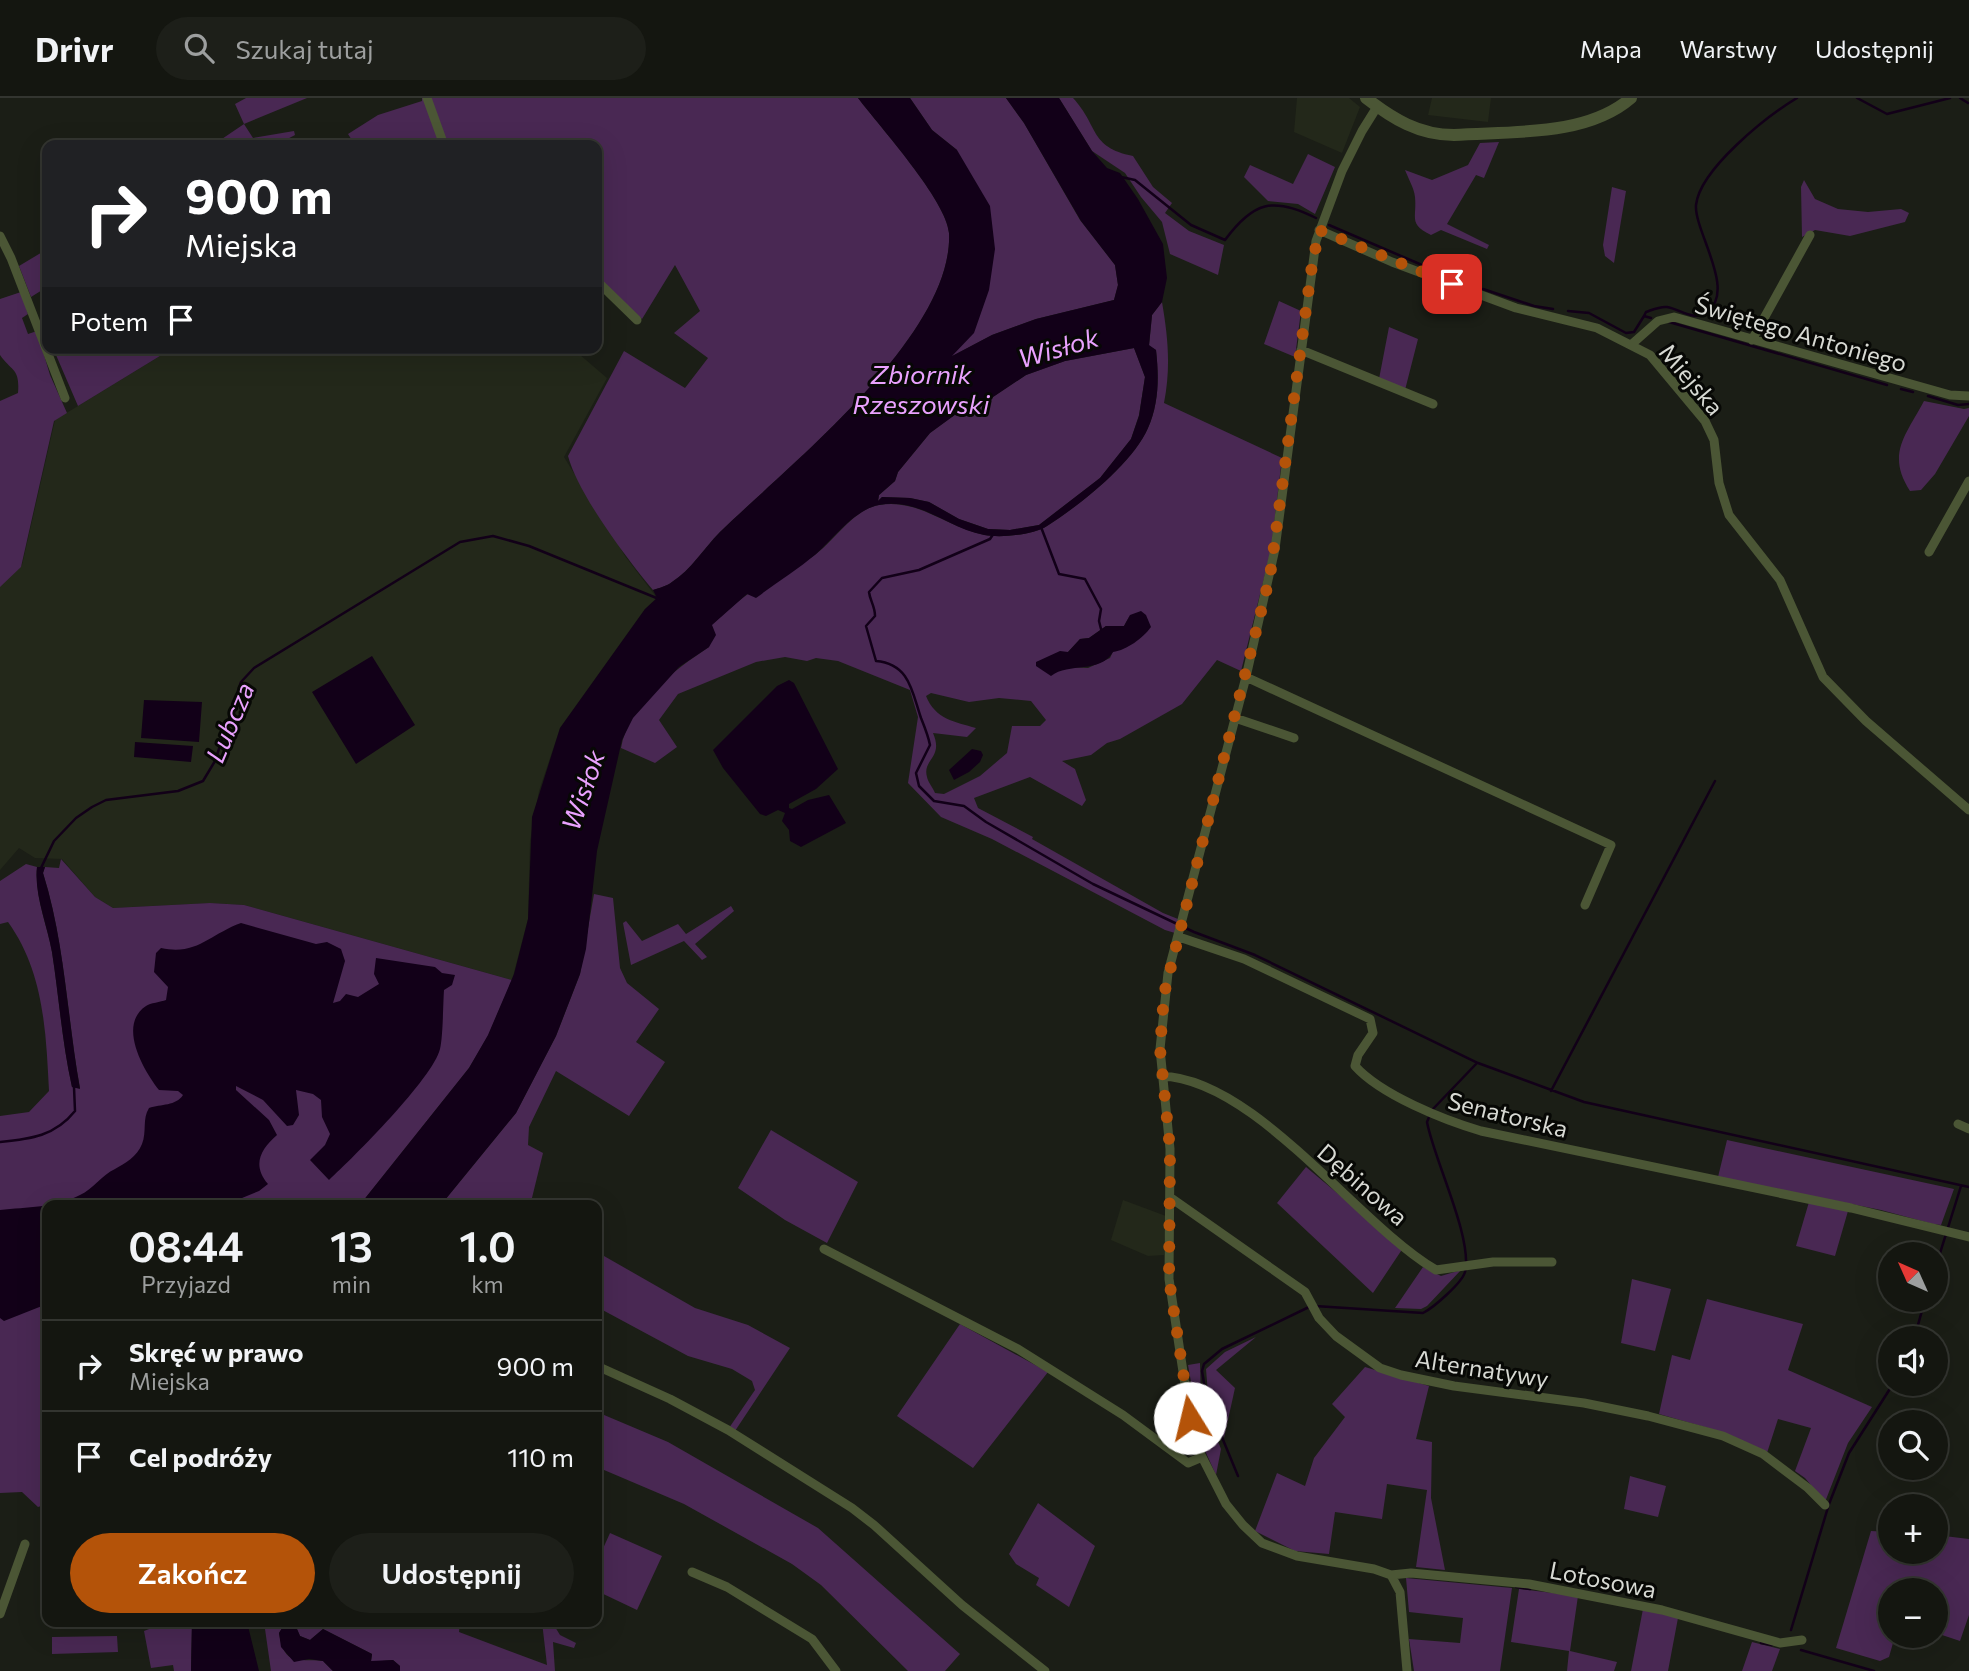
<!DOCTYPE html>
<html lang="pl">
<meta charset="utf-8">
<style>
:root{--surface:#141610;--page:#1d1f19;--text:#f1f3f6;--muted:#9d9f9f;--line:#333530;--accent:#b45309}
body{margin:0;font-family:Commissioner,sans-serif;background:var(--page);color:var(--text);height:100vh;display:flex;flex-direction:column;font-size:26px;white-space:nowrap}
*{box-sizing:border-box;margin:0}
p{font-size:23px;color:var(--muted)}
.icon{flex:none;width:38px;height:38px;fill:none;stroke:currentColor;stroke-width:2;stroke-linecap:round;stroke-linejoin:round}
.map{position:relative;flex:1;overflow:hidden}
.drawer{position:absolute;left:42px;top:1102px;width:560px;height:427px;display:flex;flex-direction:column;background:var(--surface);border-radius:14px;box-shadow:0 7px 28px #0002,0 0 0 2px var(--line)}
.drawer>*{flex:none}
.hud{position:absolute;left:42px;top:42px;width:560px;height:214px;border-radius:14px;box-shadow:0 7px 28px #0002,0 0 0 2px var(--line);background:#202124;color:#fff;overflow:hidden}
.needle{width:46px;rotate:315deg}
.tools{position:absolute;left:1878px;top:1144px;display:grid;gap:14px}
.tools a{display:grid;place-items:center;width:70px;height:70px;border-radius:50%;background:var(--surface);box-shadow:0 7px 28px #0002,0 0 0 2px var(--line);font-size:35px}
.pin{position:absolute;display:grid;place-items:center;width:60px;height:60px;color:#fff;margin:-30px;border-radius:14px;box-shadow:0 4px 10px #0006}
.me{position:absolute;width:77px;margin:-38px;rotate:351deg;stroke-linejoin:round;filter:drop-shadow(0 0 5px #0008)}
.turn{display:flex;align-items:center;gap:24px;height:147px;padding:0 28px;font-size:32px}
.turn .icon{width:91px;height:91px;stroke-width:2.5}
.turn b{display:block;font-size:49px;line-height:60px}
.then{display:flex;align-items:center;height:66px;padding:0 28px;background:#0003;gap:14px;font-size:26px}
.eta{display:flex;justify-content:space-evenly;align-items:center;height:119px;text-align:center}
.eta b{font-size:42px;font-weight:600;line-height:49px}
.primary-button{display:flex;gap:14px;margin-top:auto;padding:14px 28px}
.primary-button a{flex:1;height:80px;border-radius:42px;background:var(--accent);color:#fff;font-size:28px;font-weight:600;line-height:80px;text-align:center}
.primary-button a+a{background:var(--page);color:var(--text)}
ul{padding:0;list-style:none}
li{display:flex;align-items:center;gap:21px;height:91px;padding:0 28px;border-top:2px solid var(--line)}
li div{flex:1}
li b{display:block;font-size:26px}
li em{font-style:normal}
header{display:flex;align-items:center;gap:42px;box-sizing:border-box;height:98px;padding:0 35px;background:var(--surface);border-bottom:2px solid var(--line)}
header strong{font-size:33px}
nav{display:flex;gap:38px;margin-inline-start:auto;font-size:24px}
.search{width:490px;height:63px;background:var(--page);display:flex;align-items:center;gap:18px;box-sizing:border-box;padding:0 24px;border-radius:38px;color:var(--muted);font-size:26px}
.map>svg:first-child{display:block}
</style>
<header>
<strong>Drivr</strong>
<div class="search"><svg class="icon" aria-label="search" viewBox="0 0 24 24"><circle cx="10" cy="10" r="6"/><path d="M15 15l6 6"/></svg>Szukaj tutaj</div>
<nav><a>Mapa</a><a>Warstwy</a><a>Udostępnij</a></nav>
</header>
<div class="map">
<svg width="1969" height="1573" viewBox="0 0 1969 1573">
<rect width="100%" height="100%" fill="#1b1e16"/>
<path fill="#23281a" d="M1297 0H1349L1360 9 1342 55 1294 34Z
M1432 0H1491L1488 24 1428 17Z
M173 250H572L607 280 564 359 625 458 657 500 645 511 560 630 539 693 530 743 528 821 512 882 244 807 210 805 113 810 95 799 62 761 35 760 19 750 0 772V488L22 467 55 322Z
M1123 1102 1166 1118 1164 1157 1148 1158 1111 1142Z"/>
<path fill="#492853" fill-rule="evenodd" d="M246 0H307L244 26 253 40 294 33 295 37 276 47H213L244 26 235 6Z
M422 0H858C880 29 947 103 949 135 954 237 788 368 720 434 704 450 691 472 672 484 667 488 659 490 653 492 627 461 578 396 568 358L624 253 685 290 708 260 674 235 700 213 675 167 642 221 597 180V47H355L348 36 378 17 422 3Z
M910 0H1006L1024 25 1080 122 1115 167 1118 187 1114 202 1036 221 992 237 949 260 957 52 932 32Z
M1059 0H1073C1099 28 1089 49 1133 58L1153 89 1172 105 1165 115 1189 133 1224 147 1218 177 1170 156 1162 124 1141 99 1125 75 1092 53Z
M1499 44 1484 80 1476 77 1447 126 1489 147 1487 151 1441 132 1431 137C1408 126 1417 120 1415 99 1414 90 1408 80 1405 72L1432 82 1468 67 1480 45Z
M1308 56 1335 69 1315 116 1298 106 1268 103 1244 79 1250 67 1293 86Z
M1804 82 1815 101 1838 111 1868 114 1901 111 1909 115 1905 124 1850 138 1815 132 1802 139 1801 89Z
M1612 89 1626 93 1614 165 1605 158 1603 147Z
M47 147V189L31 199 19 168 44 153Z
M21 194 28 216 22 220 28 236 37 233 50 277 67 315 54 323 21 469 0 489V303L18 295C20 270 12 274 0 257V201Z
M1279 203 1301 213 1295 259 1264 246Z
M1162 204C1168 239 1171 269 1164 305L1282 360 1271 452 1241 573 1217 562 1182 606 1120 641 1107 645 1091 657 1062 663 1075 671 1086 702 1082 708 1030 679 974 700 978 710 1033 739 1032 741 1163 815 1178 821 1175 835 1165 832 992 741 941 719 908 685 918 619 910 592 838 563 816 560 807 563 785 559 756 564 678 596 659 622 677 649 655 665 621 650C629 606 674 572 709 549L711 527C723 517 735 505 748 496 768 482 792 472 812 459 834 444 852 412 879 407 919 400 947 430 985 437 1001 440 1033 437 1047 428 1081 406 1132 366 1148 330 1159 305 1159 279 1156 252L1149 248 1152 217ZM1130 517 1110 560 1088 570 1065 569 1057 573 1037 564 1068 554 1080 541 1089 540 1106 528H1124ZM931 595 969 604 999 600 1031 603 1046 622 1040 628H1012L1007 655 980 678 944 696 935 695C933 690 928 684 927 679 922 661 944 660 933 635L967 639 976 630C955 624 935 621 926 598Z
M1389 229 1418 241 1405 292 1379 281Z
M53 250H173L78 308Z
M1134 250 1145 279 1139 317 1131 341 1100 380 1039 427 1010 432 988 431 959 421 929 404 910 400 882 399 878 403 879 397 895 383 898 374 930 335 956 316 990 301 1026 277 1065 263Z
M1924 303 1964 311 1969 310V318L1935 376 1921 392 1910 393C1886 356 1906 337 1924 303Z
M61 761 95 799 113 810 210 805 244 807 512 882 488 938 469 970 359 1108H47V1406L38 1409 22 1394 0 1395V1018L29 1014 49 993C46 934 44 874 8 824L0 826V783L26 766 37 769C34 797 47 826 52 854 59 899 62 944 72 989L80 990C67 919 65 845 43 775L45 769 59 770Z
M594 796 613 800 620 870 627 885 659 911 636 944 665 964 629 1018 556 973 529 1029 528 1047 543 1055 530 1108H440L516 1015 556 938 580 876Z
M731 808 734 813 695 846 707 859 702 862 684 843 631 867 623 825 626 823 642 843 678 826 686 836Z
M771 1032 858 1084 827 1145 785 1122 738 1090Z
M1727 1042 1954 1091 1941 1127 1933 1126 1881 1112 1718 1079Z
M1306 1069 1403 1150 1373 1195 1277 1105Z
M1809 1104 1848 1113 1835 1158 1796 1148Z
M597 1154 695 1210 748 1227 790 1250 735 1333 729 1330 755 1292 752 1283 732 1271 688 1258 597 1209Z
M1423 1169 1441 1178 1461 1172 1427 1208 1421 1211 1395 1210Z
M1632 1181 1671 1191 1655 1253 1621 1245Z
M1707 1201 1803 1226 1788 1272 1872 1309 1848 1345 1825 1404 1805 1380 1795 1373 1811 1330 1778 1321 1767 1355 1715 1332 1659 1316 1672 1257 1690 1262Z
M960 1226 1048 1274 973 1370 897 1318Z
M1256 1239 1216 1272 1235 1290 1224 1340 1208 1296 1206 1271 1225 1254Z
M1200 1265 1201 1301 1221 1351 1216 1377 1202 1346 1188 1267Z
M1365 1269 1429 1288 1416 1341 1432 1344 1431 1400 1445 1472 1416 1469 1427 1392 1387 1386 1382 1421 1335 1414 1329 1456 1295 1453 1255 1433 1277 1375 1305 1388 1314 1360 1345 1319 1332 1306Z
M597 1314 668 1344 818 1430 960 1556 945 1573H908L821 1487 792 1466 684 1406 597 1369Z
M1630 1378 1666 1388 1658 1419 1624 1411Z
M1038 1405 1095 1448 1069 1509 1036 1487 1039 1480 1016 1466 1009 1456Z
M1871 1433 1890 1434V1454H1936V1437L1969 1441V1517L1960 1543 1936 1535V1493H1916L1923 1489 1915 1479 1904 1483 1908 1493H1890V1538H1895L1889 1559 1880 1563 1836 1550Z
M610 1435 662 1458 637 1512 597 1493V1464Z
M1406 1480 1512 1490 1500 1573H1414L1409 1541 1460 1545 1463 1520 1409 1514Z
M1519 1491 1578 1498 1570 1553 1617 1564 1614 1573H1567L1569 1553 1511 1544Z
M1643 1511 1678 1520 1668 1573H1631Z
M167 1524H192L191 1573H174L173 1567 151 1570 144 1533Z
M264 1524H286L279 1535C285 1569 296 1560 323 1563L333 1573H271Z
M294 1524H460L459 1534 547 1567 542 1524H552L560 1537 576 1545 574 1550 553 1544 555 1573H400V1568L393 1562 371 1564 372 1556 323 1531 310 1542 300 1538Z
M117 1538 118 1554 52 1556V1539Z
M1752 1544 1780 1551 1772 1573H1742Z"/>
<path fill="#120018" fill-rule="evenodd" d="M858 0H910L932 32 957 52 990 108 995 151 989 192 974 235 952 258 992 237 1036 221 1114 202 1118 187 1115 167 1081 123 1024 25 1006 0H1059L1092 53 1107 70 1120 75 1138 101 1163 146 1167 180 1162 204 1152 217 1149 247 1156 252C1159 279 1159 305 1148 330 1133 365 1080 407 1047 428 1033 437 1001 440 984 437 947 430 919 399 879 407 854 412 834 440 816 456 797 472 776 485 756 500L747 496 712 527 716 537 709 549 679 569 633 620 622 642 597 753 586 851 580 876 556 938 516 1015 440 1108H359L469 970 488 937 514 876 528 821 532 719 560 630 645 511 657 500 653 492C659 490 667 488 672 484 691 472 704 450 720 434 788 368 954 237 949 135 947 103 880 29 858 0ZM1134 250 1145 279 1139 318 1131 341 1100 380 1039 427 1010 432 988 431 959 421 929 404 910 400 882 399 878 403 879 397 895 383 898 374 930 335 956 316 990 301 1026 277 1065 263Z
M1141 513 1146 517 1151 529C1143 540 1127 552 1113 554 1100 576 1069 564 1051 578L1036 568V564L1060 553 1068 554 1080 541 1089 540 1106 528H1124L1130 517Z
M372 558 415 627 356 666 312 594Z
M789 582 794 585 838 671 816 691 789 706V710L792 711 808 702 829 697 846 725 801 749 790 743 789 732 782 723 785 715 778 712 766 718 760 716 723 670 713 652 777 588Z
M144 602 202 604 199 644 141 640Z
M135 644 193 648 191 664 134 659Z
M972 651 981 653 983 657 980 664 969 674 954 682 949 672Z
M37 769H45L43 775C65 845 67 919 80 991L72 989C62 944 59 899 52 854 47 826 34 796 37 769Z
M241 825 316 846 327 844 341 851 345 863 333 905 340 903 346 896 358 899 379 886 374 876 376 860 435 869 442 875 455 877 452 887 444 892C443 907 443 939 440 951 433 980 353 1060 329 1082L310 1062 325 1047 330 1036 322 1019 321 1002 313 996 296 992 299 1017 293 1027 287 1028 263 1002 236 988V992L269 1022 277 1037C260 1052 252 1067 268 1086L259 1093 225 1107 47 1108V1206L4 1223 0 1220V1112C27 1109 55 1110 80 1097 93 1091 102 1077 115 1071 125 1065 137 1059 142 1046 147 1034 142 1021 149 1010 161 1006 176 1008 183 997L178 993 159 992C144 973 117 927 146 908 150 905 161 904 166 902L168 889 154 874 156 855 161 850C197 858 210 836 241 825Z
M192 1524H247L259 1573H191Z
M286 1524H294L300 1538 310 1542 323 1531 372 1556 371 1563 393 1562 400 1568V1573H333L323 1563 309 1561 294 1564 281 1549 279 1535Z"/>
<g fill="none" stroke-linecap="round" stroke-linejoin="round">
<path stroke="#120018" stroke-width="2.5" d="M1857 0 1887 16 1950 0
M1960 0 1968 5
M1121 79 1135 82 1191 127 1225 142C1253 104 1273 98 1316 120
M1329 127 1436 173
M1446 176 1470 186
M1483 191 1534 208 1553 211
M1568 213 1589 215 1626 235 1634 234 1644 218 1651 220
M1644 218 1646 214C1652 212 1660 208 1667 209 1680 211 1694 224 1707 214 1737 193 1694 133 1696 107 1700 71 1767 18 1797 0
M1669 224 1887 287
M1901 291 1913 294
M1928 298 1958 307 1969 306
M1041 429 1059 476 1085 481 1101 511 1099 523 1101 531
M994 435 990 441 919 472 882 480 869 494C870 503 875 508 875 518L866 528 876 563C910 566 912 594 921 620 925 630 928 637 930 647L916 675 919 688 934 703 964 708 986 724 1093 786 1194 834 1255 857 1478 965 1584 1004 1969 1089
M40 772 54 743 76 720 92 709 106 702 178 693 203 683 215 663 241 584 254 570 460 444 493 438 529 448 659 501
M1551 993 1715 683
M0 1044C31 1041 55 1038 75 1013L74 989
M1936 1168 1961 1088
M1315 1208 1423 1215C1433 1210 1462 1185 1465 1174 1473 1140 1434 1062 1427 1024L1432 1012 1477 965
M1914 1241 1925 1202
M1238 1378 1207 1303 1202 1273 1204 1266 1222 1251 1309 1209
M1516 1489 1530 1491
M1791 1532 1829 1406 1849 1355 1893 1286
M1761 1545 1772 1547
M1801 1552 1874 1573"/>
<path stroke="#4b5635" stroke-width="9" d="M427 0 444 47
M1377 9 1362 33 1342 73 1316 143 1275 451 1246 579 1168 875 1160 951 1170 1051 1169 1181 1190 1320 1197 1349 1226 1406 1243 1427 1262 1445 1297 1458 1374 1471 1391 1477 1400 1494 1407 1573
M1319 132 1392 164 1516 210 1597 230 1650 257 1705 323 1714 342 1719 385 1729 417 1780 482 1823 579 1866 623 1969 712
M0 138 11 160 65 300
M597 183 637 222
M1752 242 1810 137
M1632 246 1658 223 1674 219 1950 297 1969 298
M1301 252 1433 306
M1929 454 1969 383
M1246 579 1611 747 1585 807
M1235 620 1294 640
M1179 839 1244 861 1370 921 1373 935 1358 957 1355 968C1381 997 1444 1022 1481 1033L1851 1110 1969 1139
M1161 978C1256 981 1356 1125 1436 1172L1493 1164H1552
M1958 1026 1969 1031
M1171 1100 1305 1194 1319 1220 1336 1238 1380 1270 1401 1277 1454 1288 1584 1305 1648 1318 1723 1338 1763 1356 1808 1390 1825 1407
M824 1151 1018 1251 1123 1317 1188 1365 1202 1359
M597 1268 670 1301 728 1332 852 1410 874 1427 962 1507 1045 1573
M692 1474 727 1489 812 1541 836 1573
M1391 1477 1411 1475 1529 1486 1662 1512 1780 1545 1802 1542
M0 1516 25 1446"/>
<path stroke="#4b5635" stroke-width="12" d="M1366 0C1393 21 1419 37 1454 37 1511 33 1586 39 1631 0"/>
</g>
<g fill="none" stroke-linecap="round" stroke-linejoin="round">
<path stroke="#b45309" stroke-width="12" stroke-dasharray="0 21.6" d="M1190 1320 1169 1181 1170 1051 1160 951 1164 896 1270 478 1311 174 1319 132 1452 186"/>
</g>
<g text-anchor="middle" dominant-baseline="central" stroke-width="6" stroke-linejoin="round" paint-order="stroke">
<g font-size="24" fill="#d7d9d3" stroke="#070805">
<text transform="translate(1801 235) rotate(16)">Świętego Antoniego</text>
<text transform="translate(1692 281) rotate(50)">Miejska</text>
<text transform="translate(1508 1016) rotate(14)">Senatorska</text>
<text transform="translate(1363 1086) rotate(41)">Dębinowa</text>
<text transform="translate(1482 1270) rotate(9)">Alternatywy</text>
<text transform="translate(1603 1481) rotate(11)">Lotosowa</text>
</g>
<g font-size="26" font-style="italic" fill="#e9a1fe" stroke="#070805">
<text transform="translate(1058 249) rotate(-16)">Wisłok</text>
<text x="921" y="275">Zbiornik<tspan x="921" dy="30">Rzeszowski</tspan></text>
<text transform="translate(229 624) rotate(-67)">Lubcza</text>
<text transform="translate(582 692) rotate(-71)">Wisłok</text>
</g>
</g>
</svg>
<div class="tools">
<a><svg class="needle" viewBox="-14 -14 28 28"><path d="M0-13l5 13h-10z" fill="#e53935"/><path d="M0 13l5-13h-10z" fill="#9d9f9f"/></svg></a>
<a><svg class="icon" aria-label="sound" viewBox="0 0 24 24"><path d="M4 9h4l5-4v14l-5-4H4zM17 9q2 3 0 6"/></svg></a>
<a><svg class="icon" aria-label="search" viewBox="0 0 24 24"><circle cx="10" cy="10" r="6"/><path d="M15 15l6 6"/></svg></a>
<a>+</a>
<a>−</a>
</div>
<div class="pin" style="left:1452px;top:186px;background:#d93025"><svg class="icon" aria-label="arrive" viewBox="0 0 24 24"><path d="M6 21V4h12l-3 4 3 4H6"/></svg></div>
<svg class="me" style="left:1190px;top:1320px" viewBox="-20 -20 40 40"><circle r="19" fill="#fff"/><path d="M0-13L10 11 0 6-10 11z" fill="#b45309"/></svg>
<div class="hud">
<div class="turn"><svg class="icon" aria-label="right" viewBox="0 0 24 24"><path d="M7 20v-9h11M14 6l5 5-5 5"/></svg><div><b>900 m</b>Miejska</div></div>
<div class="then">Potem<svg class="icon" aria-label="arrive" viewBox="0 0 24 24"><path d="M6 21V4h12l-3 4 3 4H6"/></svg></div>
</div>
<section class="drawer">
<div class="eta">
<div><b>08:44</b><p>Przyjazd</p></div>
<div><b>13</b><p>min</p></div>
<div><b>1.0</b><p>km</p></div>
</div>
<ul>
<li><svg class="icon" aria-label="right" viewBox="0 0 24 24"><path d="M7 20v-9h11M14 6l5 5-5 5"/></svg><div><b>Skręć w prawo</b><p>Miejska</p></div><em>900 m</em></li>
<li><svg class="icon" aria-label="arrive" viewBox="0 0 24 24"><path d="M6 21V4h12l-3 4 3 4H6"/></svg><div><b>Cel podróży</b></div><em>110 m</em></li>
</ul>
<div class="primary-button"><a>Zakończ</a><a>Udostępnij</a></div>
</section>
</div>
